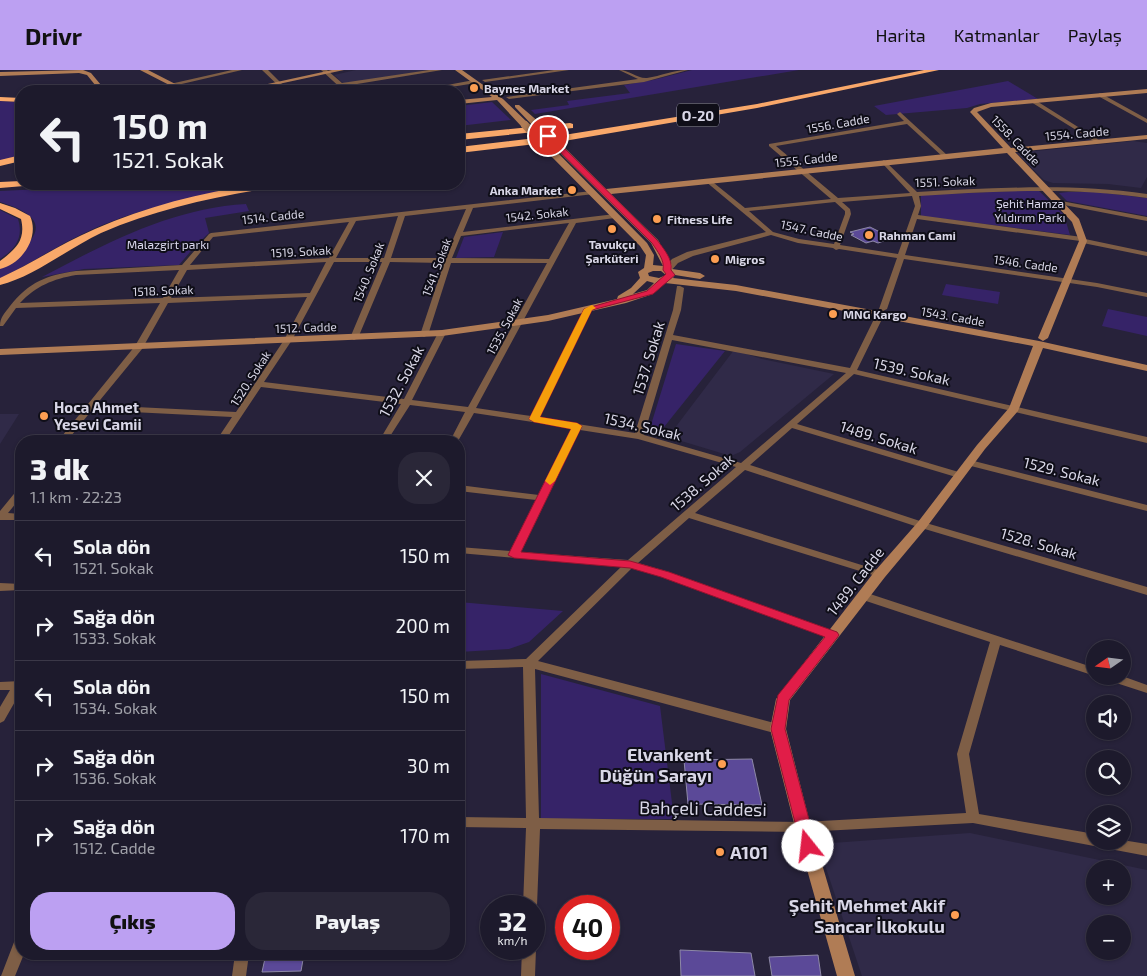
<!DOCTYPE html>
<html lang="tr">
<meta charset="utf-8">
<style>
:root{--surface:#1d1a2c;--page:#2a2738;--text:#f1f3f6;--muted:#a0a1a9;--line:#3b3848;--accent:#bca0f2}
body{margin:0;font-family:"Exo 2",sans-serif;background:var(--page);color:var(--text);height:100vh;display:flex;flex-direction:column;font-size:19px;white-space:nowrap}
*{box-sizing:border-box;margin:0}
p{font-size:16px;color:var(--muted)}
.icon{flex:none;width:28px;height:28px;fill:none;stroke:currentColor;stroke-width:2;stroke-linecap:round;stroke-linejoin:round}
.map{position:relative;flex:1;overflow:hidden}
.panel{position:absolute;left:15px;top:365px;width:450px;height:525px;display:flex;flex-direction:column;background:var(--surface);border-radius:20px;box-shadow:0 1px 4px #0004,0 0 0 1px var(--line)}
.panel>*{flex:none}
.banner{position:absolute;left:15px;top:15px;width:450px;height:105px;border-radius:20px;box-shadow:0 1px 4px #0004,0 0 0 1px var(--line);background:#1d1a2c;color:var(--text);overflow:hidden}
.needle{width:32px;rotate:256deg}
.fabs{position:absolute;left:1086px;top:570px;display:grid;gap:10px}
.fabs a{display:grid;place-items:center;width:45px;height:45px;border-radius:50%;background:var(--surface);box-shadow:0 1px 4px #0004,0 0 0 1px var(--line);font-size:25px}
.speed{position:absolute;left:480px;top:825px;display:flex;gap:10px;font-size:25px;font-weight:700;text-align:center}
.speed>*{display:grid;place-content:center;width:65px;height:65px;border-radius:50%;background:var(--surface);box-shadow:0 1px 4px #0004,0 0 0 1px var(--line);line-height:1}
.speed small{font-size:12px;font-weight:400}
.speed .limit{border:8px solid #d22;background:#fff;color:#111}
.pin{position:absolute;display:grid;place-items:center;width:42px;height:42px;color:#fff;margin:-21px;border:2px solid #fff;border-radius:50%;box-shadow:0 1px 5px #0007}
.me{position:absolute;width:55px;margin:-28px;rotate:344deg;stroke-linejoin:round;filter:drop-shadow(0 0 4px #0008)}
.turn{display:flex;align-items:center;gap:18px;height:105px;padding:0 15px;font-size:22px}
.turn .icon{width:65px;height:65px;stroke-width:2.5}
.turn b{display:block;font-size:35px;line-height:42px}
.round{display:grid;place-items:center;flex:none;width:52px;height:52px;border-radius:20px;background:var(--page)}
.headline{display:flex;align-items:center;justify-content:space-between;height:85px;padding:0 15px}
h1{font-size:30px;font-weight:800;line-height:38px}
.primary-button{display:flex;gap:10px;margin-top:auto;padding:10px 15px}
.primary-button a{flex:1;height:58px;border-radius:20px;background:var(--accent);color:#111;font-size:20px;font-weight:800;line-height:58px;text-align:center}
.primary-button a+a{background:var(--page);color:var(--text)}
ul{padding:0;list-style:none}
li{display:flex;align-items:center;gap:15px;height:70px;padding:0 15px;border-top:1px solid var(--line)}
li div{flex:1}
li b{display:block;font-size:19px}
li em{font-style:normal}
header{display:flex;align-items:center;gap:30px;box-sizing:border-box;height:70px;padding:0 25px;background:var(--accent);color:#111}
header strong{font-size:24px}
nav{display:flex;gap:28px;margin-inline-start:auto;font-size:18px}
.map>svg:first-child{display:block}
</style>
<header>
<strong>Drivr</strong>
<nav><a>Harita</a><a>Katmanlar</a><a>Paylaş</a></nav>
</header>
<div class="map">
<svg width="1147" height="906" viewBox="0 0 1147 906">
<rect width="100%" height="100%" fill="#27223a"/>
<path fill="#302a48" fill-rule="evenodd" d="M356 0H429L344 14 334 5Z
M1133 71 1147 73V107L1141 118 1108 114 1053 113 1044 110 1017 83Z
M734 280 762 289 834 304 740 382 731 386 668 367Z
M0 344H19L0 374Z
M970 763 1147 800V906H862L818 774ZM1095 799H1122V826H1095ZM1095 854H1122V881H1095Z"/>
<path fill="#362368" d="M692 0H799L535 44 531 40 569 35 567 31 630 23 624 15 653 10Z
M1008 11 1038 29 980 34 967 38 886 45 874 36Z
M0 31 21 32V87L0 93Z
M492 32 511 50 459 56V36Z
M152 114H269C213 123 158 133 105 154 69 168 35 191 0 209V198C35 171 59 150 0 132V121Z
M1038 120 1064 145 1070 165 921 146V125Z
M1068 122H1097L1147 128V146L1067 131 1059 123Z
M246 134 249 141 205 148 209 163 196 175 179 195 84 199 42 207C106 173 173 138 246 134Z
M0 140 18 149C24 168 15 179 0 189Z
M503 162 494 187 456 188 464 167Z
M946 214 1000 222 998 234 942 225Z
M1108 239 1147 247V266L1102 256Z
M676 274 725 281 660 362 650 358Z
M459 532 563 541 529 572 509 579 459 582Z
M541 604 660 636 674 749H541Z"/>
<path fill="#5b4998" stroke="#8e89a7" d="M870 157 892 168 878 173 873 171 866 173 851 165 854 164 850 162Z
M752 689 762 735 688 734 684 690Z
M680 880 751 883 755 906H681Z
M266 884H304L301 901 262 902Z
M818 885 821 906H772L769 887Z"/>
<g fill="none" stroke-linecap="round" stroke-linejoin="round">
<path fill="#7e5e46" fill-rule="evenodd" d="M232 0H242L173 16 170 14Z
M262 0H268L289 21H284Z
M321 0H327L342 13 429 0H442L345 16 349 20 347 21H344Z
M554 0H569L485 12 482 10Z
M619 0C629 0 638 9 647 8 661 6 673 0 688 0L644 12 509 29 506 27 638 9Z
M474 10 477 12 476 13 426 21H415Z
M1100 23 1147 49V53L1098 26 1097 25Z
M1031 30H1035L1102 72 1097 73 1031 32Z
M900 42 947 85V87H943L907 54 776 76 838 128 910 123 882 93 881 92 884 90 917 122C994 118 1071 113 1147 124V128C1071 117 995 121 919 126L921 136 918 145 1082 167 1085 169 1147 182V186L1083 173 1080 171 917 149 905 185 1097 213 1147 223V227L1097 217 904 189 887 239 883 241 879 239 897 188 839 179 836 180 833 178 798 173 771 165 693 186 678 193 670 202 663 200 672 189 687 182 766 162 705 111V109H709L745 138 831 129 769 76V74L904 51 897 44ZM912 126 915 136 898 184 840 175 851 144 850 139 842 132ZM835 132 845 141V144L834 174 799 169 773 162 749 141Z
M592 121 594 122V124L473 138 463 162 615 144 618 146 615 148 576 153 476 338 531 346 584 239 588 237 592 239 539 348 635 363 673 240 677 216H680L684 218 681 240 673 265 850 298 876 245 877 243H883L884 245 857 300 1147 367V373L854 304 797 354 962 403 964 405 962 407H956L792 358 750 395 926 453 1147 517V525L918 457 745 400 695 443 884 502 885 504 880 507 876 506 689 448 638 493 669 502 837 562 839 565 837 568H829L661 506 632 498 538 591 778 654 782 656 784 659 782 662 778 664 535 599 539 748 803 752 966 743 957 684 990 572 860 529 859 526 864 522 1095 598V606L1000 575 969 684 979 744 1095 764V771H1122V770L1147 774V786L973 753 803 762 540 759 537 836 534 841V836H523L526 758 459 757V747L526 748 523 597 459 599V591L526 589 621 497 459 483V477L511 481 536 430 459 421V415L539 425 572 358 474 343 458 371H450L465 342 410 335 387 371H379L401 334 261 317 225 371H216L232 347 92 340 67 371H58L135 276 160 233 16 238 3 256H0C0 247 5 243 10 236 29 212 47 205 76 201L182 195 209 164 211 163ZM466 139 445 188H391L405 146ZM398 146 384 188H336L356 151ZM349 152 329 188 190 195 213 167ZM569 153 549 189 452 188 461 166ZM326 192 310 223 171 228 187 200ZM334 192H382L350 268 354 270 358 268 390 192 444 193 420 265 424 267 428 265 451 193H547L468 337 412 330 446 263 442 261 438 263 404 329 264 312 292 270ZM179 200 163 228 20 233C36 216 53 209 76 205ZM307 227 284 270 236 342 96 335 142 279 168 233ZM672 270 846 303 741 393 644 365ZM580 360 638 369 736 397 628 490 521 482Z
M1061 131 1147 147V151L1059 134 1058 133Z
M970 390 1147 435V441L967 395 965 393 967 391Z
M21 418V427L8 443 21 444V450H0V441L18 419Z
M0 513 21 514V520L0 521Z
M1102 606H1122L1147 615V623L1104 609Z
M21 611V621L4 651 0 653V637L10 620H0V612Z
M21 865V884H24L15 906H1L16 867Z
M534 874 536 879 535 906H521L522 879H534Z
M235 884H249L246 906H232Z"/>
<path fill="#b07c55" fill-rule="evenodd" d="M83 0 91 3 106 21H100L87 5 79 3 0 6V2Z
M140 0H148L189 21H181Z
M332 0H344L246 21H235Z
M455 0H462L503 29 528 53V57H522L497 30 459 34V30L492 27Z
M1147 19V23L991 37 977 42 1011 78 1147 65V69L1015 82 1079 149 1087 171 1048 268 1043 271 1038 268 1079 171 1072 152 1007 83 611 124 658 170 672 195V199L700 203 705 206 700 209 675 205 673 208 736 215 1039 271 1147 295V301L1043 278 1018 341 985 379 926 458 885 507 790 630 786 659 811 757 855 906H837L795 757 770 659 776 629 875 501 918 452 977 375 1009 338 1033 276 736 221 665 213 653 224 626 233 548 251 442 266 0 285V279L442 260 548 245 617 229 618 226 631 218 640 208 638 202 644 198 646 185 640 176 547 82V78H553L647 173 654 185 653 195 663 196 651 173 557 80V76H563L606 119 1003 78 971 43 970 42 974 38 991 33ZM653 201H661L666 205 659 208 649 206 648 203ZM647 211 654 213 647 220 633 224Z
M515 35H519L540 53V57H534L515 37Z"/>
<path fill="#f9a86a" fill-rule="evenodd" d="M924 0H939L757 38 570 70 459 83V77L570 64 757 34Z
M0 27 21 28V32L0 31Z
M570 53 573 54V58L459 70V64Z
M21 85V91L0 96V90Z
M21 111V114H26L24 116 0 118V112Z
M260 114H282L277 117C217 126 157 139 101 163 69 178 33 207 0 215V208C33 193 62 173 95 159 147 136 204 122 260 114Z
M0 133 15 138 30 146C40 167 22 194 0 199V191C16 179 26 170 21 149L0 139Z"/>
<path stroke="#b07c55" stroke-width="8" d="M525 55 550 80
M537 55 560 78"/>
</g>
<path fill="#e11d48" stroke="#92132f" d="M546 65H551L657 170C663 178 673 189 671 200L675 205 653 224 592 240 540 347 577 353 582 356 521 482 630 491 669 502 837 562 839 565 837 568 789 630 785 659 816 776 814 781 808 782 803 781 801 776 771 659 778 625 825 567 661 507 630 498 514 488 508 485 571 359 534 352 529 349 584 239 647 221 666 204 663 200C665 190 657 181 652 173L546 68Z"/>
<path fill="#f59e0b" d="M592 235 596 238 592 240 540 347 577 353 582 356 555 411 550 415 545 411 571 359 534 352 529 349 584 239Z"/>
<g fill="#fc9e52" stroke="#0f0e18" stroke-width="2">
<circle cx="474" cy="18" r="5"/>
<circle cx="572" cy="120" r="5"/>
<circle cx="657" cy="149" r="5"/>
<circle cx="612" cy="159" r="5"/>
<circle cx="869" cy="165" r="5"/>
<circle cx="715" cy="189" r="5"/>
<circle cx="833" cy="244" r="5"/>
<circle cx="44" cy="346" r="5"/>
<circle cx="722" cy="694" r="5"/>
<circle cx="720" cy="782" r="5"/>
<circle cx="955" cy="845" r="5"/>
</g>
<g text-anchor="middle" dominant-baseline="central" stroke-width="4" stroke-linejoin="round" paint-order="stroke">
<g font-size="12" font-weight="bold" fill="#d9d7e7" stroke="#0f0e18" text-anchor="start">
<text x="484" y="18">Baynes Market</text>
<text x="562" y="120" text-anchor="end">Anka Market</text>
<text x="667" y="149">Fitness Life</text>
<text x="879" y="165">Rahman Cami</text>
<text x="612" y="174" text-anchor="middle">Tavukçu<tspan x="612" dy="14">Şarküteri</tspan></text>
<text x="725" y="189">Migros</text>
<text x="843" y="244">MNG Kargo</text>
</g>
<g font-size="12" fill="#d9d7e7" stroke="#0f0e18">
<text transform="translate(838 53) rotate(-10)">1556. Cadde</text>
<text transform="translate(1077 63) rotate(-5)">1554. Cadde</text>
<text transform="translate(1016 70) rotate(46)">1558. Cadde</text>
<text transform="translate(806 89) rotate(-6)">1555. Cadde</text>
<text transform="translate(945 111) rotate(-2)">1551. Sokak</text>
<text transform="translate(537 144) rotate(-6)">1542. Sokak</text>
<text transform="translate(273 146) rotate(-6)">1514. Cadde</text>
<text transform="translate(812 160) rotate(12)">1547. Cadde</text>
<text transform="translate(301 181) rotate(-3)">1519. Sokak</text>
<text transform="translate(1026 193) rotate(8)">1546. Cadde</text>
<text transform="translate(436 197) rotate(-69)">1541. Sokak</text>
<text transform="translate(368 202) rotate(-68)">1540. Sokak</text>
<text transform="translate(163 220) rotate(-2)">1518. Sokak</text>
<text transform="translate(953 246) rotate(10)">1543. Cadde</text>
<text transform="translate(504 256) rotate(-62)">1535. Sokak</text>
<text transform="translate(306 257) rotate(-2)">1512. Cadde</text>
<text transform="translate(250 308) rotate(-57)">1520. Sokak</text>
</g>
<g font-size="12" fill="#dbd8ee" stroke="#0f0e18">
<text x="1030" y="133">Şehit Hamza<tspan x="1030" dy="14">Yıldırım Parkı</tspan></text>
<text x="168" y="174">Malazgirt parkı</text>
</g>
<rect fill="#0f0e18" stroke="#9c9ba9" stroke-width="1" x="677" y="33.5" width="42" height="23" rx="4"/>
<g font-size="14" font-weight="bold" fill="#d9d7e7">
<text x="698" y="45">O-20</text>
</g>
<g font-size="15" fill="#d9d7e7" stroke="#0f0e18">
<text transform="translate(648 288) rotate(-73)">1537. Sokak</text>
<text transform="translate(912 301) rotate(13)">1539. Sokak</text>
<text transform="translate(401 311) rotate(-62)">1532. Sokak</text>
<text transform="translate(643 356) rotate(13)">1534. Sokak</text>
<text transform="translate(879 367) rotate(17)">1489. Sokak</text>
<text transform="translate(1062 401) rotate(14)">1529. Sokak</text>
<text transform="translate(702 412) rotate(-41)">1538. Sokak</text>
<text transform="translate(1039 473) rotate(16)">1528. Sokak</text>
<text transform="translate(855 511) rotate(-52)">1489. Cadde</text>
</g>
<g font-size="15" font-weight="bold" fill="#d9d7e7" stroke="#0f0e18" text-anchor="start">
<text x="54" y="337">Hoca Ahmet<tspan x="54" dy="17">Yesevi Camii</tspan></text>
</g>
<g font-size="18" font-weight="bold" fill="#d9d7e7" stroke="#0f0e18" text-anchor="end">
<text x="712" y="684">Elvankent<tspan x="712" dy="21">Düğün Sarayı</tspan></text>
<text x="730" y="782" text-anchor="start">A101</text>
<text x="945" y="835">Şehit Mehmet Akif<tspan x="945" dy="21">Sancar İlkokulu</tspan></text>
</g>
<g font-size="18" fill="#d9d7e7" stroke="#0f0e18">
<text transform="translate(703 738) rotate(1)">Bahçeli Caddesi</text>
</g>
</g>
</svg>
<div class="fabs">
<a><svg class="needle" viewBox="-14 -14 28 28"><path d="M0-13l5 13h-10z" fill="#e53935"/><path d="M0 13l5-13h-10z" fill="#a0a1a9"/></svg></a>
<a><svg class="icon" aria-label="sound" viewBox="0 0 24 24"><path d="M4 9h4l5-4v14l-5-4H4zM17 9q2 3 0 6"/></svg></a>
<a><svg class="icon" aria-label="search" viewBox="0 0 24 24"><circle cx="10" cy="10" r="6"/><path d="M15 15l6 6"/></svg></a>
<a><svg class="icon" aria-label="layers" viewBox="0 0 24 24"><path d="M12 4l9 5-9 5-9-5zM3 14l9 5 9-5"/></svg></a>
<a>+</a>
<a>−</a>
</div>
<div class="speed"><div>32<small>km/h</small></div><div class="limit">40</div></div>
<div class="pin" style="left:548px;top:66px;background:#d93025"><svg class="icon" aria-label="arrive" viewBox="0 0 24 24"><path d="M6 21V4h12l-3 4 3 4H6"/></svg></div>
<svg class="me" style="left:808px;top:776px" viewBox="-20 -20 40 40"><circle r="19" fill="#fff"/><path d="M0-13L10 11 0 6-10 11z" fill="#e11d48"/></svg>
<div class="banner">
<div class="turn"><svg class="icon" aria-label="left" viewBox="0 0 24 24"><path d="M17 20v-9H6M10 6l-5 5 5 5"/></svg><div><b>150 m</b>1521. Sokak</div></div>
</div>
<section class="panel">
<div class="headline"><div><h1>3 dk</h1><p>1.1 km · 22:23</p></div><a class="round"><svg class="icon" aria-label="close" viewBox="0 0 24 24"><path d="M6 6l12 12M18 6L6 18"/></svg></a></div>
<ul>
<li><svg class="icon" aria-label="left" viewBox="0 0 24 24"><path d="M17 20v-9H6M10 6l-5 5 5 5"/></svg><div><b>Sola dön</b><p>1521. Sokak</p></div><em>150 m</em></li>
<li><svg class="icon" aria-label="right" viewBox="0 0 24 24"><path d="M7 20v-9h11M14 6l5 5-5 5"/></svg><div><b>Sağa dön</b><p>1533. Sokak</p></div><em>200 m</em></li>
<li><svg class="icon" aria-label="left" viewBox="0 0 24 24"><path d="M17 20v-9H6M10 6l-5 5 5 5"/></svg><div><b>Sola dön</b><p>1534. Sokak</p></div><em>150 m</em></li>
<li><svg class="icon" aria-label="right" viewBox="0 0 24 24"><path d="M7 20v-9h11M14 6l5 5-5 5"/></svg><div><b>Sağa dön</b><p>1536. Sokak</p></div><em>30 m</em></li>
<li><svg class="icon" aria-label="right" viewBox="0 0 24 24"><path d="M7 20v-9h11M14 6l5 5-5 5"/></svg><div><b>Sağa dön</b><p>1512. Cadde</p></div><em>170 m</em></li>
</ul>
<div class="primary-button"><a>Çıkış</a><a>Paylaş</a></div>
</section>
</div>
